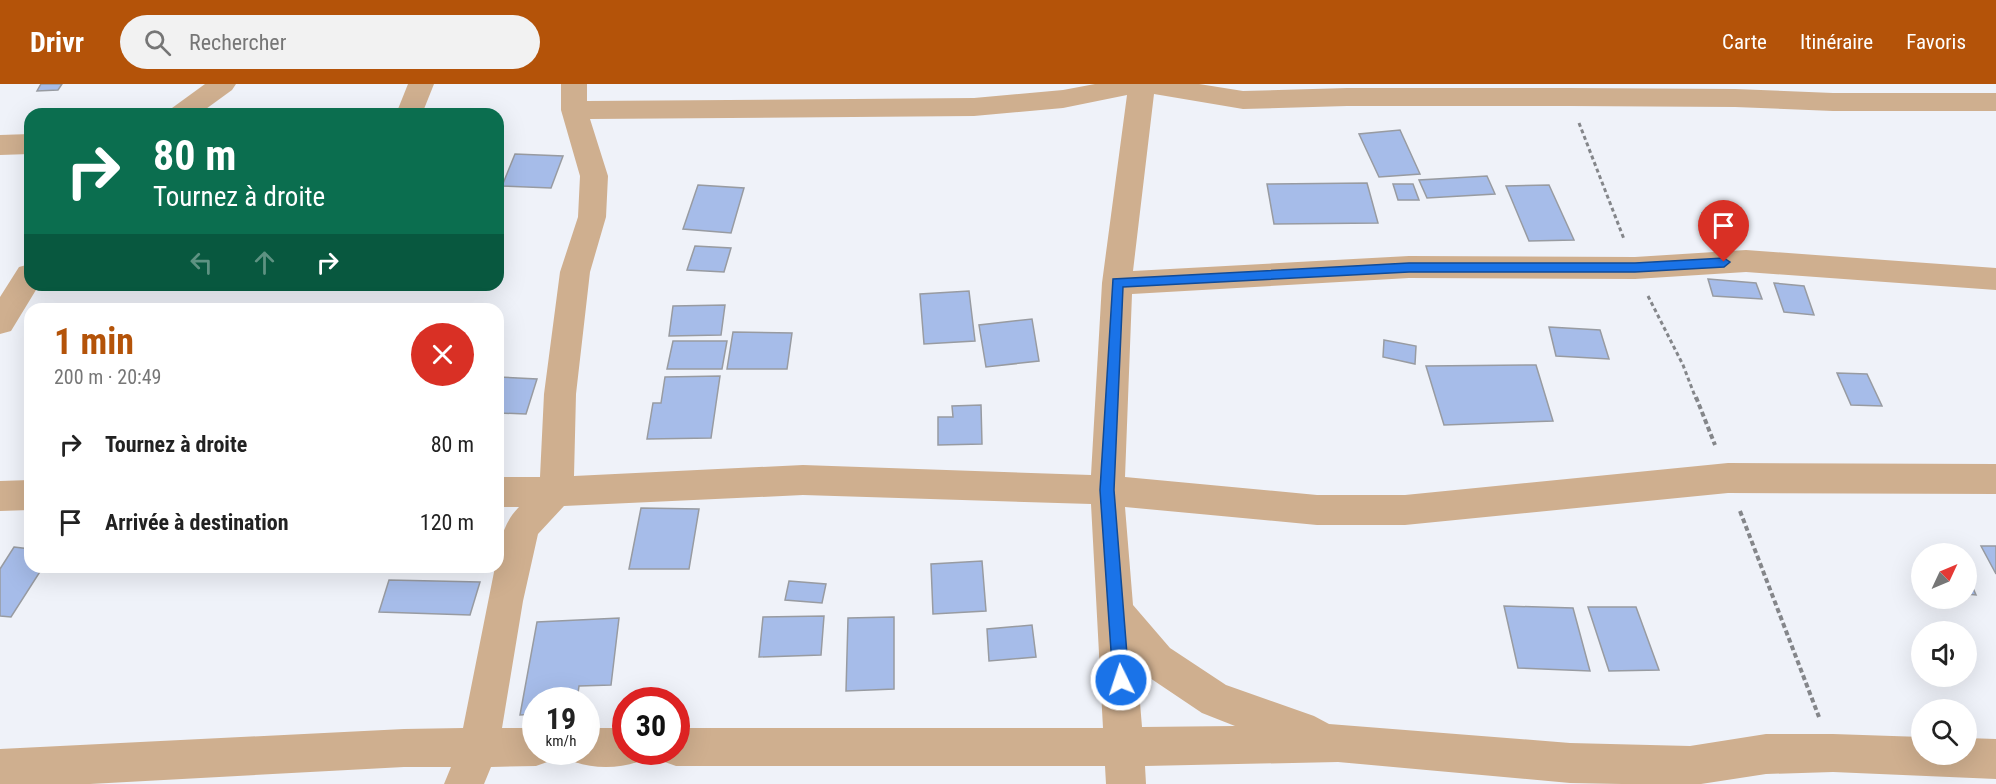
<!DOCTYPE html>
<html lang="fr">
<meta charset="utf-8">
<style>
:root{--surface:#fff;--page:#f2f2f2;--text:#222;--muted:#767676;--accent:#b45309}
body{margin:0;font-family:"Roboto Condensed",sans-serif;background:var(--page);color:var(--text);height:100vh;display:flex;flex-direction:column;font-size:22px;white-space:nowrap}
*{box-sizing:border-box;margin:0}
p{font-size:20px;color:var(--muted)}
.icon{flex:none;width:33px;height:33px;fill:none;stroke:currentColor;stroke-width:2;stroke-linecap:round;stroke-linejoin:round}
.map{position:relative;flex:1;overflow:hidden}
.drawer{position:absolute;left:24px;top:219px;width:480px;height:270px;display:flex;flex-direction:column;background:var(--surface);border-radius:18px;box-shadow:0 6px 24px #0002}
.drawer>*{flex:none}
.top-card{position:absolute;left:24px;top:24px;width:480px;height:183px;border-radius:18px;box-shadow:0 6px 24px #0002;background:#0b6e4f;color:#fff;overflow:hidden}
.needle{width:39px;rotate:46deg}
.fabs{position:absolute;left:1911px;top:459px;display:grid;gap:12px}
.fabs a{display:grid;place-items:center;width:66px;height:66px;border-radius:50%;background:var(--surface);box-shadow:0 6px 24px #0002;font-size:30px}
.speed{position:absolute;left:522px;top:603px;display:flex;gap:12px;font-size:30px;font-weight:700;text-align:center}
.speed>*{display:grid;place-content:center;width:78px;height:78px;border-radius:50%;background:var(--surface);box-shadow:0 6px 24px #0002;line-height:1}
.speed small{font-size:15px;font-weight:400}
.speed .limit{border:9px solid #d22;background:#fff;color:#111}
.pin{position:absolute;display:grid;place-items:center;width:51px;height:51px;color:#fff;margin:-62px -26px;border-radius:50% 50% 50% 0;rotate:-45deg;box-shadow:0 0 6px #0007}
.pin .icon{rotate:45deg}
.me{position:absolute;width:66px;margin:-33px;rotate:356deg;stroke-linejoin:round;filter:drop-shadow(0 0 4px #0008)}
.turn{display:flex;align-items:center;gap:21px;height:126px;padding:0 30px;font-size:27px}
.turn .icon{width:78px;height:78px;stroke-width:2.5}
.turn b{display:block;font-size:42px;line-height:51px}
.lanes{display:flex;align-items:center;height:57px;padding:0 30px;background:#0003;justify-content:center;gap:30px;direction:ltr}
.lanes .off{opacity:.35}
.round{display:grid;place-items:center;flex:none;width:63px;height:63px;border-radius:32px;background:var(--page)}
.overview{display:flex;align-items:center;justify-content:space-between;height:102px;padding:0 30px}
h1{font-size:36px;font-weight:700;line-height:45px;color:var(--accent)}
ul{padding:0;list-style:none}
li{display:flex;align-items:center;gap:18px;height:78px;padding:0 30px}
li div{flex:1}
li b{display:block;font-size:22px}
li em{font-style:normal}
header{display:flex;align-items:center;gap:36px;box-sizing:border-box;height:84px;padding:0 30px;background:var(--accent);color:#fff}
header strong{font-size:28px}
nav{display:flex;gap:33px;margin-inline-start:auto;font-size:21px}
.search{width:420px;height:54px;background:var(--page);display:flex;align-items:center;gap:15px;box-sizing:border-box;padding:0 21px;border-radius:33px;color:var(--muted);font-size:22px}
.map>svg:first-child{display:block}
</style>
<header>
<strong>Drivr</strong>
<div class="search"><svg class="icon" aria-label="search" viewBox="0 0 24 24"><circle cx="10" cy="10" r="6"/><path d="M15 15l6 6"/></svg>Rechercher</div>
<nav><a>Carte</a><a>Itinéraire</a><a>Favoris</a></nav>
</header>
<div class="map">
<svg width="1996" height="700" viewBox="0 0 1996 700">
<rect width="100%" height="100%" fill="#eff2f9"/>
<path fill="#a6bce9" stroke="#989ba1" stroke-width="1.5" d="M41 0H62L58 6 37 7Z
M1400 46 1420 90 1379 93 1359 50Z
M515 70 563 72 551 104 502 102Z
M1487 92 1495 110 1427 114 1419 96Z
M1367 99 1378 139 1274 140 1267 100Z
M1393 100H1413L1419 116H1398Z
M698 101 744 104 731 149 683 145Z
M1549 101 1574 156 1529 157 1506 102Z
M1702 129 1727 133 1729 150 1705 146Z
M695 162 731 164 724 188 687 186Z
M1708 195 1756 199 1762 215 1713 212Z
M1774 199 1804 202 1814 231 1784 228Z
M969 207 975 257 924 260 920 210Z
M725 221 721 251 669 252 673 222Z
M1032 235 1039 277 986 283 979 241Z
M1549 243 1600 246 1609 275 1556 272Z
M733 248 792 249 787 285H727Z
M1384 256 1416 262 1415 280 1383 273Z
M673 257H727L722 285H667Z
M1536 281 1553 337 1444 341 1426 282Z
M1837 289 1867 290 1882 322 1851 321Z
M720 292 711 354 647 355 653 319H661L665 293Z
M498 293 537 295 526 330 498 329Z
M981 321 982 360 938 361V333H953L952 322Z
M641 424 699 425 689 485H629Z
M1981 462H1996V490Z
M14 463 30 465V483H43L11 533 0 532V485Z
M982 477 986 527 933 530 931 480Z
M1966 488 1976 511 1966 510Z
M389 496 480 498 470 531 379 528Z
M789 497 826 500 822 519 785 516Z
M1504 522 1573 524 1590 587 1518 584Z
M1588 523H1636L1659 586 1609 587Z
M824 532 821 571 759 573 763 533Z
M894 533V605L846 607 848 534Z
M619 534 611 601 579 602 577 616H536V630L520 631 537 538Z
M1032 541 1036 573 989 577 987 545Z"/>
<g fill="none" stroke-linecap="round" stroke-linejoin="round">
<path stroke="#84868a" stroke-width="3" stroke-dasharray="4 3" stroke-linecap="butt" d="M1579 39 1624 155
M1648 212 1683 281 1696 315"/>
<path stroke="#84868a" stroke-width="4" stroke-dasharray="5 3" stroke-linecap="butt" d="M1696 313 1715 361
M1740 427 1819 633"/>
<path fill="#cfaf8f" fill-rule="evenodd" d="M205 0H236L232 6 199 30H168L172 24Z
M408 0H434L422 30H396Z
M561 0H587V17L974 14 1063 6 1095 0H1199L1243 7 1347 4H1569L1735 5 1833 9H1996V27H1833L1735 23 1569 22H1347L1243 25 1154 10 1133 187 1409 172 1635 173 1746 166 1996 184V206L1746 188 1635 195 1409 194 1132 210 1125 393 1317 411H1405L1728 379 1996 380V410L1728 409 1405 441H1317L1125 423 1133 521 1170 564 1226 601 1314 632 1329 640 1570 659 1690 662 1766 650H1833L1922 653V670H1966V654L1996 655V695L1833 688 1766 690 1701 700H1622L1570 699 1338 678 1145 682 1146 700H1106L1105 682H676L662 677 658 668H676V644H1103L1091 420 803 411 564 422 538 450 523 517 502 644H536V668H554L550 677 536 682 491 683 484 700H444L451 683H404L90 700H0V665L404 645 463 644 495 483H498C498 461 503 439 519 423H498V393H540L544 310 560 188 578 133 580 92 561 26ZM1127 11 1102 199 1091 391 803 381 574 392 576 310 590 188 606 133 608 92 590 35 974 32 1063 24ZM1137 582 1144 590 1202 629 1235 642 1142 643Z
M30 50V70L0 71V51Z
M30 180V201H39L11 247 0 250V213L19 183Z
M30 396V426L0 427V397Z
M586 644H626V668H644L640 677C619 685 593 685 572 677L568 668H586Z"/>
</g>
<path fill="#1a73e8" stroke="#114b97" stroke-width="1.5" d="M1724 174 1730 178 1724 183 1635 188H1409L1123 203 1114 406 1129 596 1126 601 1121 603 1115 601 1113 596 1100 406 1113 195 1409 179H1635Z"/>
</svg>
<div class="fabs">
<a><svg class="needle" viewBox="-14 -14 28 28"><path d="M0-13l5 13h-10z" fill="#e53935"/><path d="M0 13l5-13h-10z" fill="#767676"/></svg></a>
<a><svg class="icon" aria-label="sound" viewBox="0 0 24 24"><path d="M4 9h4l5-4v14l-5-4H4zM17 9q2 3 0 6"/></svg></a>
<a><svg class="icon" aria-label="search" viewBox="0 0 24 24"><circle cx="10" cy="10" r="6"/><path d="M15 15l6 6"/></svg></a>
</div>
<div class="speed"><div>19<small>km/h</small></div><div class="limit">30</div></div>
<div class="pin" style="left:1724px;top:178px;background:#d93025"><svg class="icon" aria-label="arrive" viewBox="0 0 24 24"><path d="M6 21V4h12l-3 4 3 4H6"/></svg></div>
<svg class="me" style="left:1121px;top:596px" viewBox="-20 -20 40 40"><circle r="17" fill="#1a73e8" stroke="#fff" stroke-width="3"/><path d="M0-11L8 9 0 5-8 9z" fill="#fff"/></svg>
<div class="top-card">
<div class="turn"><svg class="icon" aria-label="right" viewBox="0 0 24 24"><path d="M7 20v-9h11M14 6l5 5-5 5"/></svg><div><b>80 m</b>Tournez à droite</div></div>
<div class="lanes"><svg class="icon off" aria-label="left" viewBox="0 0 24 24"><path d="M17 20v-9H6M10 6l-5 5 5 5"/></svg><svg class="icon off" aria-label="ahead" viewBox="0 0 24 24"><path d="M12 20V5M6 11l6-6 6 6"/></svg><svg class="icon" aria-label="right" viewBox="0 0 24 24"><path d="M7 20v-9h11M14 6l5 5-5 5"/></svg></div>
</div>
<section class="drawer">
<div class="overview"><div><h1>1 min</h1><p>200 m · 20:49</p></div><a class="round" style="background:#d93025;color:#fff"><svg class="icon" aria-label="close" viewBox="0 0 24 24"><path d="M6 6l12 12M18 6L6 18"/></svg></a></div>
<ul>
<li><svg class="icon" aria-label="right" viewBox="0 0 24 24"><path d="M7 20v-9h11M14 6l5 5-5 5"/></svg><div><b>Tournez à droite</b></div><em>80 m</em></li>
<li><svg class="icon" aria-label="arrive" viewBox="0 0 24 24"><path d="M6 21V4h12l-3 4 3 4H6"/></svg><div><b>Arrivée à destination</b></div><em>120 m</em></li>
</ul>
</section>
</div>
